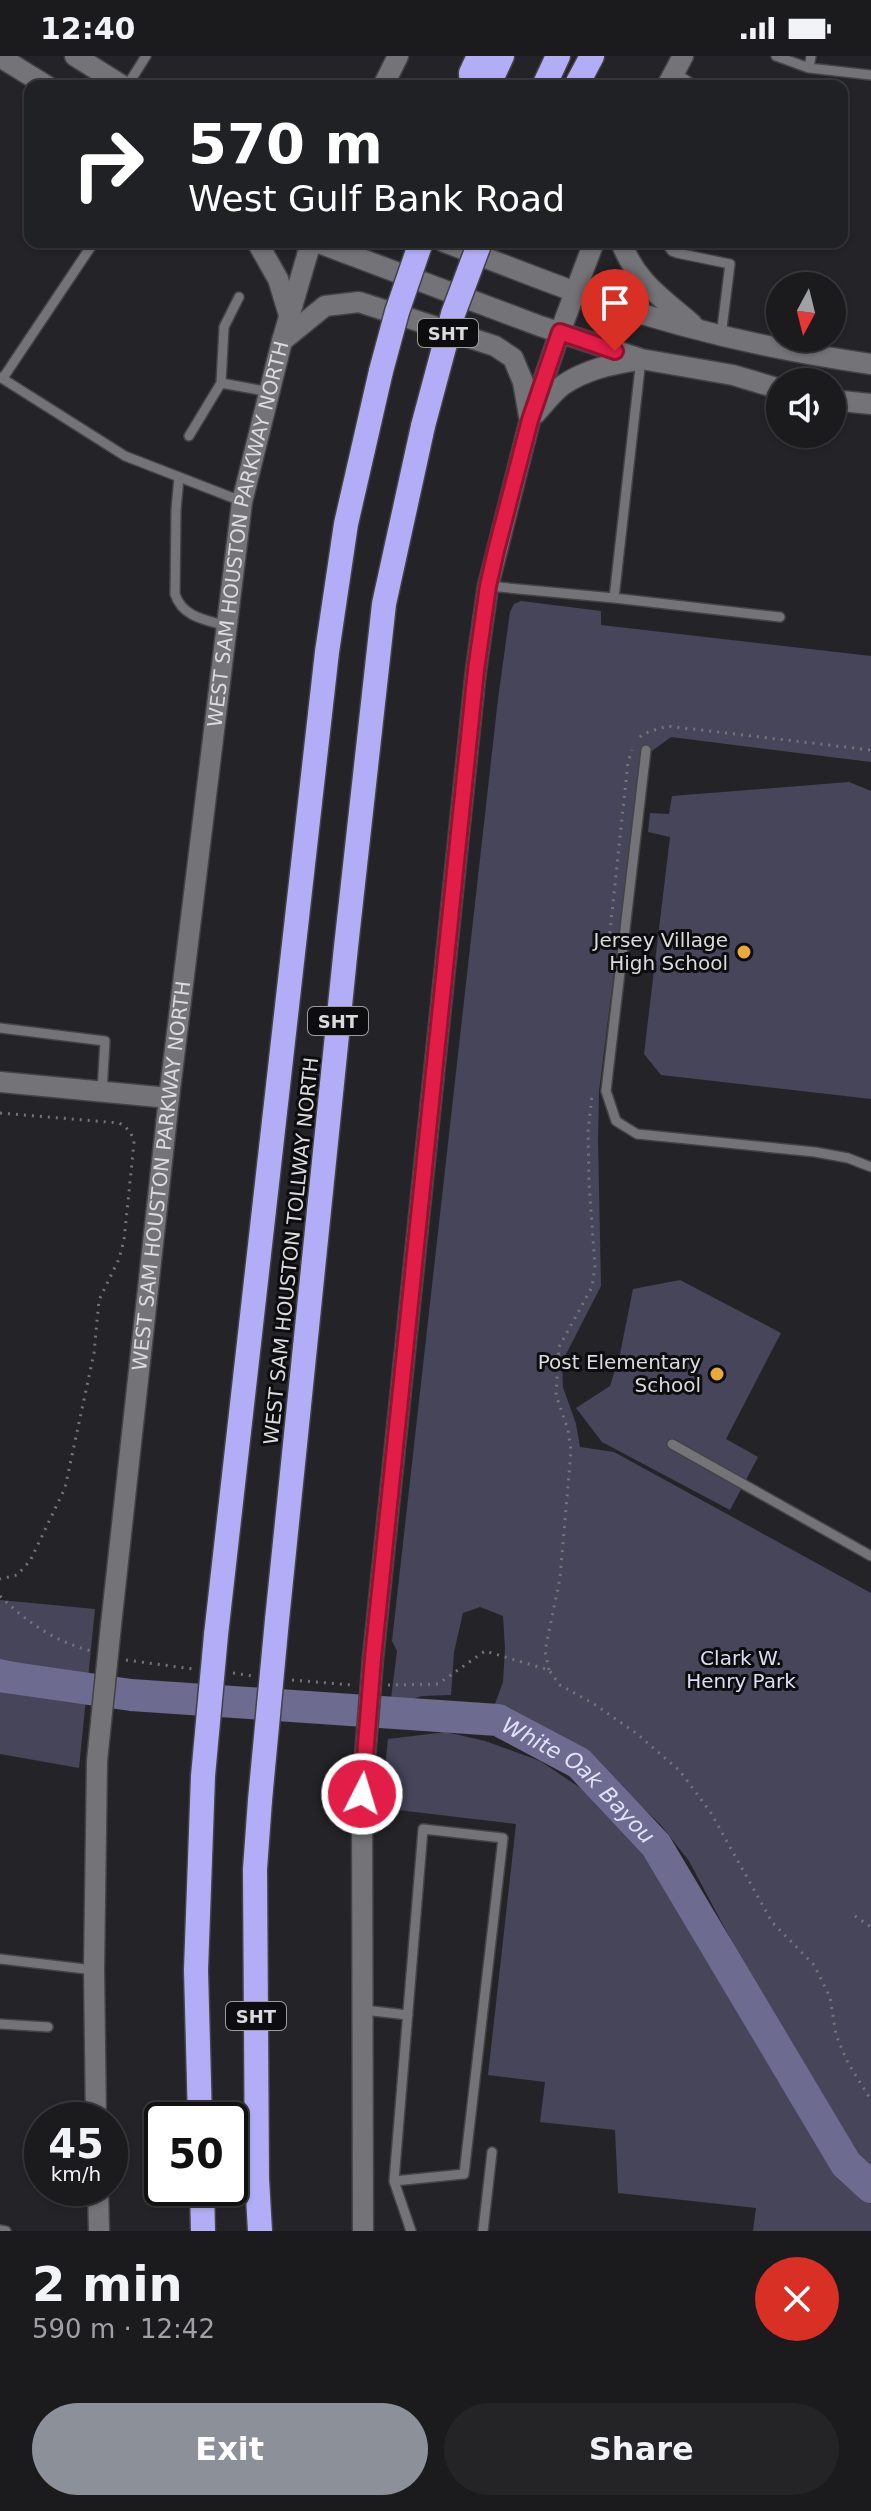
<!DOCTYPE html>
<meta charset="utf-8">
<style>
:root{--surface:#1b1b1e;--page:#242427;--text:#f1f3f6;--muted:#a0a1a4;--line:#39393c;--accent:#8c9099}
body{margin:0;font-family:"DejaVu Sans",sans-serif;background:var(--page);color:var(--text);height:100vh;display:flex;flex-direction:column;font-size:30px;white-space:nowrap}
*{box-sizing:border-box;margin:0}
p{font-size:26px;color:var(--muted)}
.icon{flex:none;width:44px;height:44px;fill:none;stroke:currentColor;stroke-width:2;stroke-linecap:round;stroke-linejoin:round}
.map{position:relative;height:2175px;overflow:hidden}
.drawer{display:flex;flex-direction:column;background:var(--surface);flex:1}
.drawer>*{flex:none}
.hud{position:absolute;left:24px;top:24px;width:824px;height:168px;border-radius:16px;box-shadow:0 2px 6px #0004,0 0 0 2px var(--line);background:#202124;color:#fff;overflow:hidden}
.needle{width:52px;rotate:187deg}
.fabs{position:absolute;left:766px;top:216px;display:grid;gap:16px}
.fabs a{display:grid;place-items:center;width:80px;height:80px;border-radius:50%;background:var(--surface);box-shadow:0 2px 6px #0004,0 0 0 2px var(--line);font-size:40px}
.speed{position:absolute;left:24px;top:2046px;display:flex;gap:16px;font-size:40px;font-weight:700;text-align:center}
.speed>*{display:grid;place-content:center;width:104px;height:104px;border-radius:50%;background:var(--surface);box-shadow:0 2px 6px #0004,0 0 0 2px var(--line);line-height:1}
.speed small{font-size:20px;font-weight:400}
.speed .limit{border:4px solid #111;border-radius:12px;background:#fff;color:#111}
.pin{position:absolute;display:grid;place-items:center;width:68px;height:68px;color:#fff;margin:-82px -34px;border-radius:50% 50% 50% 0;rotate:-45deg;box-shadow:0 0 8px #0007}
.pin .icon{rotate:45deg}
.me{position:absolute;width:88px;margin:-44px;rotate:5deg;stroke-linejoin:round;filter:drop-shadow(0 0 6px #0008)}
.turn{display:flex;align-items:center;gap:28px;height:168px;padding:0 32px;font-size:36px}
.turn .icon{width:104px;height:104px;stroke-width:2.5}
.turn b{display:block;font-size:56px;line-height:68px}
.round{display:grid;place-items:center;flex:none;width:84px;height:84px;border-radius:42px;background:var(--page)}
.overview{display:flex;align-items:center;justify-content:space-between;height:136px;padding:0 32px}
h1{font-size:48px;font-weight:600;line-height:60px}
.cta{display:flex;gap:16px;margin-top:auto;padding:16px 32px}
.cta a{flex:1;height:92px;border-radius:48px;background:var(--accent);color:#fff;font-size:32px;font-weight:600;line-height:92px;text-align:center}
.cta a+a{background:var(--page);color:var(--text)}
.status{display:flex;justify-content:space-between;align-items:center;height:56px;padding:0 40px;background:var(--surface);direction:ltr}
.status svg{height:22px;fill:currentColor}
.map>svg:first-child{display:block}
</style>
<div class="status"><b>12:40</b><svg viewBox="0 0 49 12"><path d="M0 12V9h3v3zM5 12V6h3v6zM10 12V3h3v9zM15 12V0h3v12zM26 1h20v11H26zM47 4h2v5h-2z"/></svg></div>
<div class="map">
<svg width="871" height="2175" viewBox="0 0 871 2175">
<rect width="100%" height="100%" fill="#242428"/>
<path fill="#46455a" d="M521 545 601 555V569L871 600V706L671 681 641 703 599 1035 598 1084 601 1230 562 1306 563 1331 576 1368 580 1391 614 1396 871 1537V2117L854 2098 812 2036 689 1805 660 1768 614 1725 578 1696 491 1659 503 1626 505 1592 503 1560 480 1551 463 1557 454 1596 451 1639 422 1640 390 1650 397 1595 392 1585 498 643 510 556 514 548Z
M849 726 871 735V1043L661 1019 644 998 670 781 648 776 650 757 669 758 672 740Z
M680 1224 781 1277 726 1383 758 1401 730 1454 602 1386 576 1352 610 1330 620 1298 633 1233Z
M0 1544 95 1553 79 1712 0 1698Z
M446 1676 485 1685 540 1705 594 1741 648 1793 685 1844 818 2084 849 2130 871 2148V2175H753L756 2152 618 2137 615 2074 540 2066 545 2026 488 2019 516 1768 381 1752 388 1683Z"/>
<path fill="#6d6b8f" d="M0 1603 88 1621 86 1647 0 1636Z"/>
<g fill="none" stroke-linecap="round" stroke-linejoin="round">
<path stroke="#6d6b8f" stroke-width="32" id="s1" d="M0 1620 131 1639 498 1664 579 1707 656 1789 846 2108 871 2131"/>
<g stroke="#434346" stroke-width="12">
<path id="lane" d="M776 0 809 12 871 19
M809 12 811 0
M674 16 695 30
M127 30 146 0
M665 186 672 195 677 197 730 208 721 280
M641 303 614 542 780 561
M0 321 125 400 241 445
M3 322 94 186
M221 327 224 271 239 241
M189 380 221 327 270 336
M179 421 176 454 175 538C182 561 206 564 227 570
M488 530 614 542
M646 694 606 1035 616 1065 637 1078 815 1096 848 1102 871 1111
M0 972 105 985 102 1036
M672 1388 871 1500
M0 1903 94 1914
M364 1954 408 1959
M0 1968 48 1971
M394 2125 464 2118 503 1782 423 1773 394 2125 411 2175
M0 2174 6 2175
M483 2175 492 2096"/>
</g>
<g stroke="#434346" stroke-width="23">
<g id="secondary">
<path d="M75 0 123 30"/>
<path d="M0 1 47 30"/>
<path d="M383 30 398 0"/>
<path d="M667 30 683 0"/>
<path d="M257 186 278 223 289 259"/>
<path d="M316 186 540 270 641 303 733 319 780 333"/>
<path d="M444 186C495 205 546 226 598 244 687 274 778 295 871 308"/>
<path d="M621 186C636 226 661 241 692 268"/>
<path d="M282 285 325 250 359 246 495 290 513 302 523 326 529 360"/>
<path d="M832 344 871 348"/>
<path d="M535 358C544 349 552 337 563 329 585 314 611 308 638 304"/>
<path d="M0 1026 169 1042"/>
<path id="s2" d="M111 1569 169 1042 242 446 282 285 311 186"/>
<path d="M373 1602 476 614 488 530 530 364 560 276 594 186"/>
<path d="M362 1738 363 2175"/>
<path d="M96 2064 94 1914 97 1705"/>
<path d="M98 2132 99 2175"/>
</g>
</g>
<g stroke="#434346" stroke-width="27">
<path id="highway" d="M472 30 471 17 479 0
M488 30 502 0
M544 30 558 0
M576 30 592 0
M277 1564 346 891 384 548 423 370
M216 1579 327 596 346 468 381 315
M260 1744 255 1813 257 2123 260 2175
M200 2064 196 1914 203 1720
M202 2132 203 2175"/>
</g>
<path stroke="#757579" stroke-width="3" stroke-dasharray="2 6" stroke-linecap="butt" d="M602 218 609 220 607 225
M640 681 643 678 667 670 871 694
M609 885 628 706 632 694
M0 1057 119 1067C128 1072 132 1077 134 1087L124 1184 119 1203 99 1244 94 1297 65 1432 30 1505 17 1519 0 1523
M0 1540C28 1567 54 1585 91 1595
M126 1604 193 1613
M549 1614 545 1595 560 1522 571 1395 568 1374 556 1339 559 1291 592 1231 595 1210 589 1127 588 1076 592 1040
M233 1617 253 1620
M292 1624 352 1629
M388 1629 438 1628 485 1595 549 1614 560 1629 594 1648 636 1677 680 1715 711 1757 772 1866 814 1909 830 1941 836 1979 848 2007 871 2044
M855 1860 871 1871"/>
<use href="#lane" stroke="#737378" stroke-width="9"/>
<use href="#secondary" stroke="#737378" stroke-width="20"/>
<use href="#highway" stroke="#b3adf8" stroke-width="24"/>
<g stroke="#434346" stroke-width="23" stroke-linecap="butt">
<path id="secondary-bridge" d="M97 1705 111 1569
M362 1738 373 1602"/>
</g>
<g stroke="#434346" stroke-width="27" stroke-linecap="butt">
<path id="highway-bridge" d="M381 315 397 256 421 186
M423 370 453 258 480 186
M203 1720 216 1579
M260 1744 277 1564"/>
</g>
<use href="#secondary-bridge" stroke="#737378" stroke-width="20"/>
<use href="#highway-bridge" stroke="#b3adf8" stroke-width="24"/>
</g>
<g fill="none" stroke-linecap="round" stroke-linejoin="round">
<g stroke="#92132f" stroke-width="20">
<path id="route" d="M362 1738 373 1602 476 614 488 530 496 495 530 364 560 276 615 295"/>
</g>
<use href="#route" stroke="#e11d48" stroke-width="14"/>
</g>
<g fill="#eaaa39" stroke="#0d0d0f" stroke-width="3">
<circle cx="744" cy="896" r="8"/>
<circle cx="717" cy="1318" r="8"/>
</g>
<g text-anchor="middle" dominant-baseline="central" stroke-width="6" stroke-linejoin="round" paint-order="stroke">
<g fill="#0d0d0f" stroke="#9d9da0" stroke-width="2">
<rect x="418" y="263" width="60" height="28" rx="6"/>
<rect x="308" y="951" width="60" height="28" rx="6"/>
<rect x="226" y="1946" width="60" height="28" rx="6"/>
</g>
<g font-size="18" font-weight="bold" fill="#dbdbde">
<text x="448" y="277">SHT</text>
<text x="338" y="965">SHT</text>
<text x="256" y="1960">SHT</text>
</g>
<g font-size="20" fill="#dbdbde" stroke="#0d0d0f">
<text stroke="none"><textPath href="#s2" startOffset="1100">WEST SAM HOUSTON PARKWAY NORTH</textPath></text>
<text stroke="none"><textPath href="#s2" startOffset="452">WEST SAM HOUSTON PARKWAY NORTH</textPath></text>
<text transform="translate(291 1195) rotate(-84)">WEST SAM HOUSTON TOLLWAY NORTH</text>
</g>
<g font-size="20" fill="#dbdbde" stroke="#0d0d0f" text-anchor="end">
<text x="728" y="884">Jersey Village<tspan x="728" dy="23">High School</tspan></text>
<text x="701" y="1306">Post Elementary<tspan x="701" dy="23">School</tspan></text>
</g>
<g font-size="20" fill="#deddf6" stroke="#0d0d0f">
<text x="741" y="1602">Clark W.<tspan x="741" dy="23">Henry Park</tspan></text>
</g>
<g font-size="22" font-style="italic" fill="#e2e1fb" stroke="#0d0d0f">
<text stroke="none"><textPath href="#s1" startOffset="602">White Oak Bayou</textPath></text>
</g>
</g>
</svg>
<div class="fabs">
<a><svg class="needle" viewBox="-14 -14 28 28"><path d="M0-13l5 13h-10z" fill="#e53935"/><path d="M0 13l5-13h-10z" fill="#a0a1a4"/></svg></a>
<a><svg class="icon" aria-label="sound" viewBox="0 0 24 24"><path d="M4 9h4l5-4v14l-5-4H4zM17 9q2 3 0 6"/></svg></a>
</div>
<div class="speed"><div>45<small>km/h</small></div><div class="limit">50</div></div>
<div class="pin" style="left:615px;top:295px;background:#d93025"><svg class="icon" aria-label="arrive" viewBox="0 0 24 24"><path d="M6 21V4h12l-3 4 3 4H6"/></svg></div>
<svg class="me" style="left:362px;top:1738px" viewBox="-20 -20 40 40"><circle r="17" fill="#e11d48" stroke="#fff" stroke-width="3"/><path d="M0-11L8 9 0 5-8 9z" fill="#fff"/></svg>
<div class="hud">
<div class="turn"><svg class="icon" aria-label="right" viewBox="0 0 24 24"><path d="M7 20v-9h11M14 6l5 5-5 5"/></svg><div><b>570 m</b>West Gulf Bank Road</div></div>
</div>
</div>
<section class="drawer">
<div class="overview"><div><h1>2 min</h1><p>590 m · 12:42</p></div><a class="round" style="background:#d93025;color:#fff"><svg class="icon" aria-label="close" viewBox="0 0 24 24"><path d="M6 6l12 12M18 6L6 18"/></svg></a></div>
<div class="cta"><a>Exit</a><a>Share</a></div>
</section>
